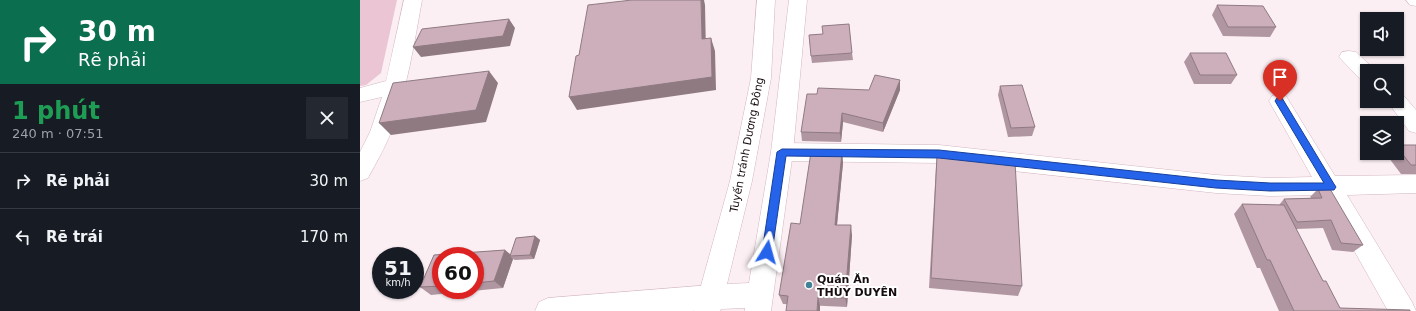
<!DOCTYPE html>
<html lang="vi">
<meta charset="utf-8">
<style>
:root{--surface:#171b24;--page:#242831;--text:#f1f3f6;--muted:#9ea1a6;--line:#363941}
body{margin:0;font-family:"DejaVu Sans",sans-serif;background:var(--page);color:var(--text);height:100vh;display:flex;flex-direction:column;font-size:15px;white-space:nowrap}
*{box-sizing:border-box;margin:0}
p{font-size:13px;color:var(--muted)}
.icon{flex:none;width:22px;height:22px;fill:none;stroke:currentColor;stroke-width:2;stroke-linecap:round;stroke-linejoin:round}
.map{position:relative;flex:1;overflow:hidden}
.details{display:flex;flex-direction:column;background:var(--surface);width:360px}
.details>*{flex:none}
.guide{background:#0b6e4f;color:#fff;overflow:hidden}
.tools{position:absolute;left:1000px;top:12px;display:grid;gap:8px}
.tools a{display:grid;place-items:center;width:44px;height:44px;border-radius:0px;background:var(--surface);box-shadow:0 1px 3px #0004;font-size:20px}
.speed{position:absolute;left:12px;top:247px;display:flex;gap:8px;font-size:20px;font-weight:700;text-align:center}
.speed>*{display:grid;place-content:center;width:52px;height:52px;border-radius:50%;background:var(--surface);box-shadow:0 1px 3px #0004;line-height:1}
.speed small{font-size:10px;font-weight:400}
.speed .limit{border:6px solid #d22;background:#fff;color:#111}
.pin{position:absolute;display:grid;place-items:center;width:34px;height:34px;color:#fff;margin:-41px -17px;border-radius:50% 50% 50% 0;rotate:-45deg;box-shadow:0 0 4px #0007}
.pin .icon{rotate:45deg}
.me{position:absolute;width:44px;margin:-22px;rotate:8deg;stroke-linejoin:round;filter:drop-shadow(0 0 3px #0008)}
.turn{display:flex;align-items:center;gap:14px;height:84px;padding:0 12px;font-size:18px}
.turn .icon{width:52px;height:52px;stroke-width:2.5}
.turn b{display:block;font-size:28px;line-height:34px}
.round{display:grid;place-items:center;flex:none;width:42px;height:42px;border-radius:0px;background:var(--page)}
.headline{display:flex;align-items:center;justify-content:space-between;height:68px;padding:0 12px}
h1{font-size:24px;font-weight:800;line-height:30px;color:#1e9e55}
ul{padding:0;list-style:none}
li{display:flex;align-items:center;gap:12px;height:56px;padding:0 12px;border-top:1px solid var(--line)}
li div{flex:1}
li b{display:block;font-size:15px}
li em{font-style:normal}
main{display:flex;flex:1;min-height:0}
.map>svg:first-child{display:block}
</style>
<main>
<section class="details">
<div class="guide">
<div class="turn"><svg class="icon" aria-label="right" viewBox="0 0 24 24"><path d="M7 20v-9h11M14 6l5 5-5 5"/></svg><div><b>30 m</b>Rẽ phải</div></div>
</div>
<div class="headline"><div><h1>1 phút</h1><p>240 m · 07:51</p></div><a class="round"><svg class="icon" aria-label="close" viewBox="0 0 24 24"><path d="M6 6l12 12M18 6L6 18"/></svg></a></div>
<ul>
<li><svg class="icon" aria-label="right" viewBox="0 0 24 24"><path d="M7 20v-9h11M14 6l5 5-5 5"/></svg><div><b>Rẽ phải</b></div><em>30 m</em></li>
<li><svg class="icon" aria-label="left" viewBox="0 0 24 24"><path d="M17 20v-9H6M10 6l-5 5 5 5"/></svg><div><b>Rẽ trái</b></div><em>170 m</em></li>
</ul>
</section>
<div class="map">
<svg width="1056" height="311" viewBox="0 0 1056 311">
<rect width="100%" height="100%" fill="#fbeff3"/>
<path fill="#ecc5d4" d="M0 0H37L21 73 6 85 0 86Z"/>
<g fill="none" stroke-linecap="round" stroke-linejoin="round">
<g stroke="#d3b6c0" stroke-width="1">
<path id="minor" d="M44 0H62C54 45 47 89 31 132 25 148 16 163 8 178L0 181V152L10 132 22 97 0 102V88L26 81Z
M1046 0H1056V6L1050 5Z
M989 51 996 52 1014 69 1015 71H1007V81L1000 79 979 57 982 52Z
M919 94 926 96 975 176 1056 175V193L987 195 1052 302 1056 311H1028L963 195 910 196 856 193 579 163 422 161 414 158 411 152 414 146 422 143 579 145 856 175 910 178 952 177 909 101 912 96Z
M1037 94 1044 96 1056 110V133L1049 131 1027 101H1037Z
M351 285 360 288 364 297 360 306 351 309 332 311H175L179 302 188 298Z"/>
</g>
<g stroke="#d3b6c0" stroke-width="1">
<path id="major" d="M397 0H415L411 78 392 181 367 284 389 283 411 152 429 0H447L433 152 411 311H385V308L361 309 360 311H334L370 181 391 78Z"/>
</g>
<use href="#minor" fill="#fff" fill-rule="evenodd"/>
<use href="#major" fill="#fff" fill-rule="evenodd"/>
</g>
<path fill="#af96a0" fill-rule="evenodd" d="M857 5 916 27 910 37 863 36 852 15Z
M492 53 493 60 452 63 451 56Z
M830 53 877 75 871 84H834L824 62Z
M540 80V90L523 132 483 122 481 142 442 141 441 132 457 94 509 90Z
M640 86 675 127 672 136 648 137 638 95Z
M1037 145H1056V174H1041L1026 154 1027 153H1037Z
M482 152 483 163 477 225 492 235 487 307 423 304 419 295 440 224Z
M577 156 662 286 658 296 569 288 576 167Z
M958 189 1003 245 993 252 972 250 963 228 936 229 963 281 980 308 1050 311H919L900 268H897L874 214 882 204 919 205 924 199 951 198 950 197Z
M175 236 180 240 174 259 155 260 153 259 143 288 71 295 60 287 74 255 145 250 151 255 156 238ZM81 256H115V290H81Z"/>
<path fill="#8f7a82" d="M341 0H344L345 5 346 53 342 39Z
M149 19 155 28 150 46 61 57 53 47Z
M351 38 355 51 356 90 217 110 209 97Z
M129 71 138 83 126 122 31 135 19 123Z
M540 80V90L523 132V123Z
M482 113 483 122 481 142 480 133Z
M482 152 483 163 476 235 475 225Z
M491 225 492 235 487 307 485 298Z
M175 236 180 240 174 259 170 255Z
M145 250 152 256H150L153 259 143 288 134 281Z
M458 297 460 306V311H457Z"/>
<path fill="#ccafba" stroke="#8f7a82" d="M272 0H341L342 39 351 38 352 77 209 97 216 56 219 55 228 5Z
M857 5 903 6 916 27H868Z
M149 19 143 36 53 47 62 29Z
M489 24 492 53 451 56 449 35 463 34 462 26Z
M830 53H866L877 75H840Z
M129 71 116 110 19 123 33 83Z
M515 75 540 80 523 123 482 113 480 133 441 132 447 94H457L458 88 509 90Z
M662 85 675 127 651 128 640 86Z
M1037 145H1056V165H1051L1037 147Z
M451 152H482L475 225H491L485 298 458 297 457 311H426L428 296 419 295 431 223 440 224Z
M577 156 655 162 662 286 571 278Z
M958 189H970L1003 245 981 243 971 220 937 222 924 199 962 198Z
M882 204 924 205 963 281H966L980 308 1050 310V311H934L910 260H907Z
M175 236 170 255 150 256 156 238Z
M145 250 134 281 115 283V256H81V286L60 287 74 255Z"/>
<path fill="#2563eb" stroke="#184099" d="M917 98H922L974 184 976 187 974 190 910 191 856 188 579 158 426 156 412 252 411 255 407 257 404 255 402 252 417 152 422 149 579 150 856 180 910 183H964L915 101Z"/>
<circle fill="#418195" stroke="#fff" stroke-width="1.5" cx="449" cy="285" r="4"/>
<g text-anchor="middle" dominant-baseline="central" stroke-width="4" stroke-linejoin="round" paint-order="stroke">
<g font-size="11" fill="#160c10" stroke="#fff">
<text transform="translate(387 145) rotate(-79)">Tuyến tránh Dương Đông</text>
</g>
<g font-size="11" font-weight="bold" fill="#160c10" stroke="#fff" text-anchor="start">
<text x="457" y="279">Quán Ăn<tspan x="457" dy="13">THÙY DUYÊN</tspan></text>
</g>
</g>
</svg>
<div class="tools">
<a><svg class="icon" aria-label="sound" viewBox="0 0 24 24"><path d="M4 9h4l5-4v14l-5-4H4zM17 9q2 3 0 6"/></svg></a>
<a><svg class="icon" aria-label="search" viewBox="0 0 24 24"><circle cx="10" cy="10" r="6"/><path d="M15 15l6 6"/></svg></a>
<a><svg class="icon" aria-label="layers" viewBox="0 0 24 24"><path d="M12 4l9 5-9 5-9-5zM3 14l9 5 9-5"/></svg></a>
</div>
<div class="speed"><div>51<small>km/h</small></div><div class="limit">60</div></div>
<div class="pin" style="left:920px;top:101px;background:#d93025"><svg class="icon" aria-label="arrive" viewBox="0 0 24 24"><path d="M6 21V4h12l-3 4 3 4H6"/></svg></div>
<svg class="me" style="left:407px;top:252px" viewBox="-20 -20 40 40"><path d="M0-17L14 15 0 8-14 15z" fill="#2563eb" stroke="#fff" stroke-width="4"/></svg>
</div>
</main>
